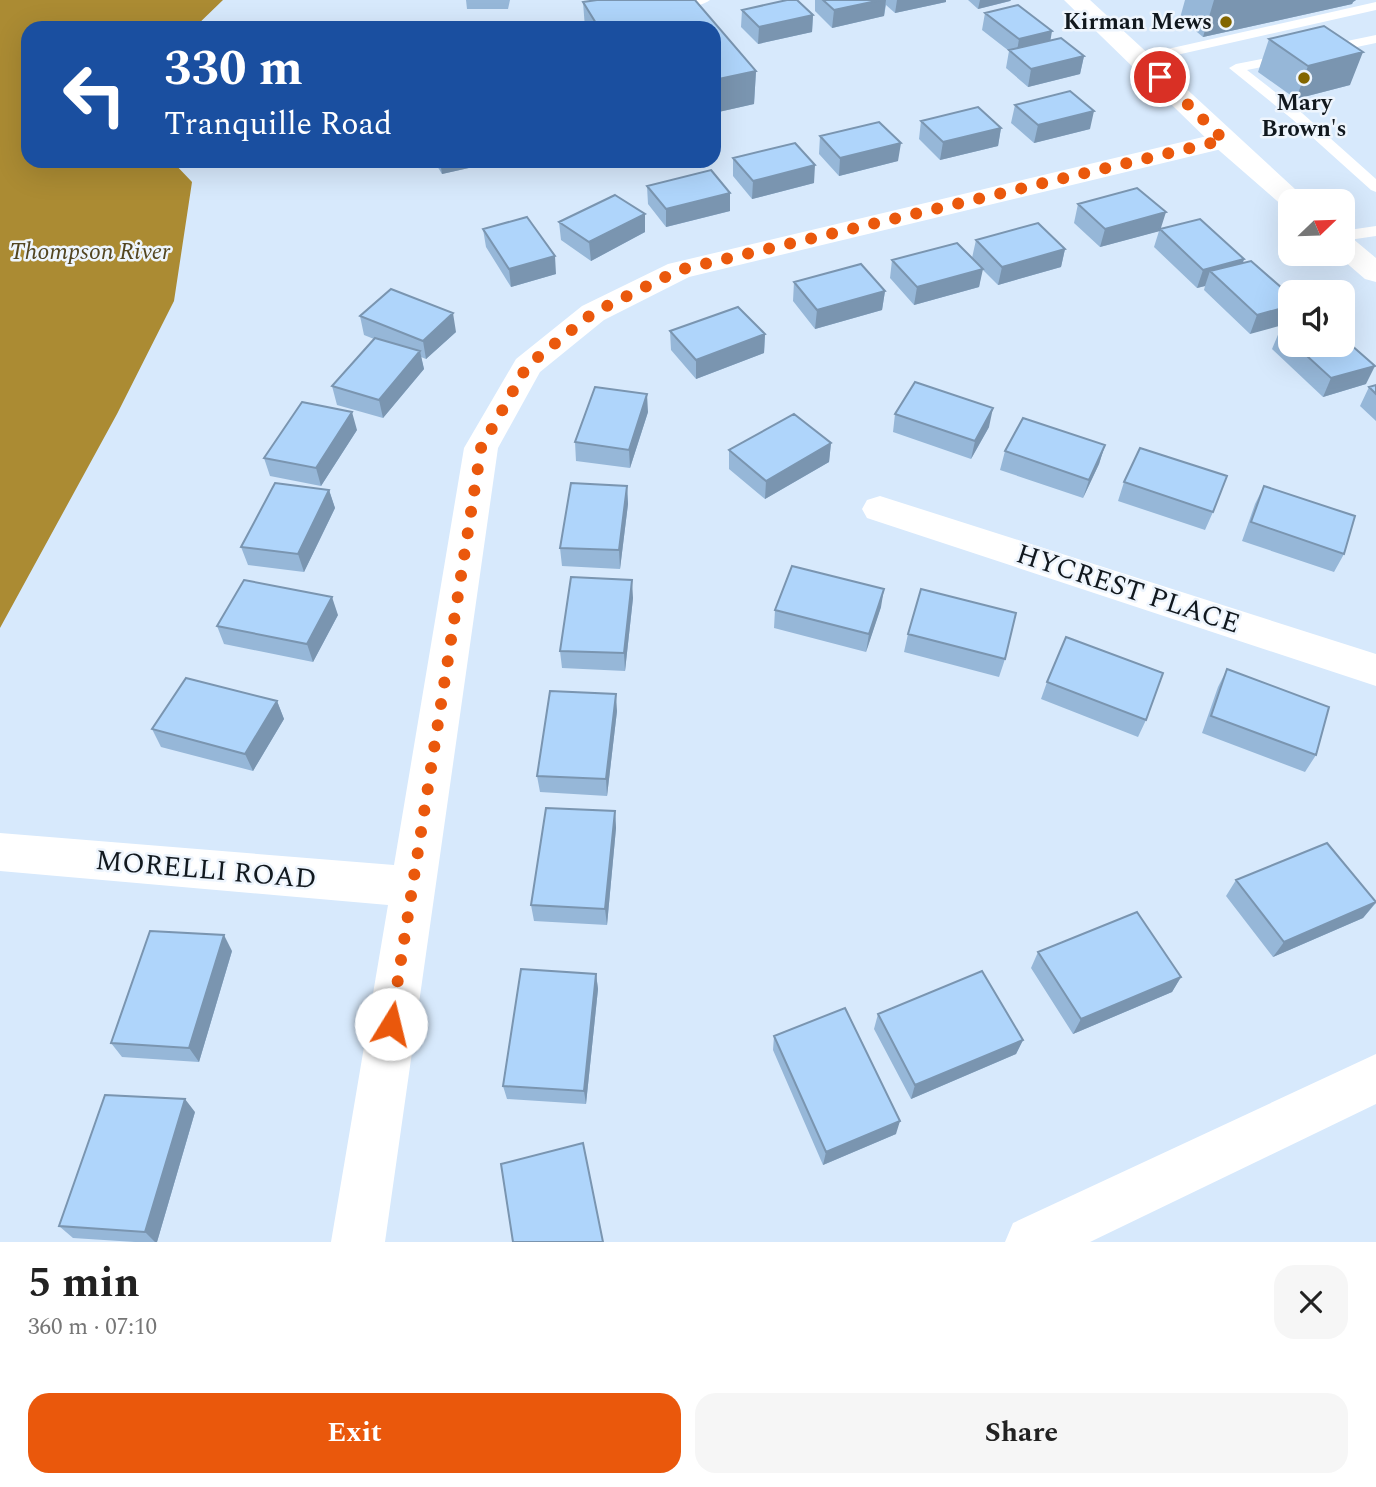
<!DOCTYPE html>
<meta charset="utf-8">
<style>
:root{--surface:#fff;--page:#f6f6f6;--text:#222;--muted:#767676;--accent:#ea580c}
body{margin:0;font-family:Spectral,serif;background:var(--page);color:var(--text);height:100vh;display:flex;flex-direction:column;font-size:26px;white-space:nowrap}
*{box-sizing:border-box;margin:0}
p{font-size:23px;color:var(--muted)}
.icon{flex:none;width:38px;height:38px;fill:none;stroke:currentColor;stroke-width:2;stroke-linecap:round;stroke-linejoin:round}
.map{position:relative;height:1242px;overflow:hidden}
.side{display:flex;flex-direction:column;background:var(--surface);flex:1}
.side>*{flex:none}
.top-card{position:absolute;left:21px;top:21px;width:700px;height:147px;border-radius:21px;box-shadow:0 7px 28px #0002;background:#1a4fa0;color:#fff;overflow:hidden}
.needle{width:46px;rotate:67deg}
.fabs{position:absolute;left:1278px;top:189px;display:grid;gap:14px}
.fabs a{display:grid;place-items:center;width:77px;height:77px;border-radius:14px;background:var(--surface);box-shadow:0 7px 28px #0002;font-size:35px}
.pin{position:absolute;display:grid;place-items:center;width:60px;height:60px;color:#fff;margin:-30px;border:4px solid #fff;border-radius:50%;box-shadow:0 2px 7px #0007}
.me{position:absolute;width:77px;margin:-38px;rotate:9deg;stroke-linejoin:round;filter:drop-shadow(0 0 5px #0008)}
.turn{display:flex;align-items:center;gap:24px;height:147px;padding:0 28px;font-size:32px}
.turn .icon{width:91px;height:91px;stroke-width:2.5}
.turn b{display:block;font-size:49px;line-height:60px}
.round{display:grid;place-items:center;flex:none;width:74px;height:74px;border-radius:21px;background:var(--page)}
.summary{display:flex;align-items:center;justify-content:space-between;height:119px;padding:0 28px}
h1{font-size:42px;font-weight:700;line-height:52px}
.button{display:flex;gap:14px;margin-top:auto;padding:14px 28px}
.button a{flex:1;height:80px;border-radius:21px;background:var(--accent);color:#fff;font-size:28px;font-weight:700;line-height:80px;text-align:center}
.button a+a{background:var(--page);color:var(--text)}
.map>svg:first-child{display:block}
</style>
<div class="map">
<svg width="1376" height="1242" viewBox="0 0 1376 1242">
<rect width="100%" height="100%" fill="#d7e9fc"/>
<path fill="#ab8b33" d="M0 0H223L194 28H28V161H172L192 182 174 301 117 414 0 628Z"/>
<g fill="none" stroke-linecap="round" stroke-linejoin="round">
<path fill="#fff" fill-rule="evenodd" d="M678 0H710C701 7 673 12 664 5Z
M1376 2V10L1141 63 1134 59 1141 55Z
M1376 35V43L1323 54 1316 50 1318 47Z
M1288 54 1293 55V61L1247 70 1302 113 1376 179V192L1371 190 1292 119 1229 68 1236 64Z
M1376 226V236L1342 241V231Z"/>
<path fill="#fff" fill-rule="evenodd" d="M1224 132 1234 134 1237 140 1234 146 689 277 604 320 540 372 498 448 385 1242H331L388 905 0 871V833L394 865 464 448 516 359 582 306 668 264Z
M880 496 1376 654V686L867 518 862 509 867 500Z
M1376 1054V1104L1090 1242H1005L1013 1223Z"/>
<path fill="#fff" fill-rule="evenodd" d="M1064 0H1090L1308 201H1290V208L1284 207 1214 146Z
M1342 235 1352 238 1376 258V282L1365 279 1336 254H1342Z"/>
</g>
<path fill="#96b7d8" d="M466 0H510L508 9H467Z
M597 0H695L756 71 754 104 714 113V28H585L583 2Z
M815 0H946V2L895 13 886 5 884 16 832 28 815 11Z
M968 0H1011L1010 1 978 9Z
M1185 0H1356L1353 2 1352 4 1203 37 1180 18Z
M742 10 813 15 812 32 758 44 741 27Z
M985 13 1084 56 1080 74 1028 87 1006 68 1009 51 982 30Z
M1269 39 1350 85 1296 99 1258 72Z
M1015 105 1090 129 1034 143 1011 123Z
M921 121 1001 128 998 146 940 160 919 139Z
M820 136 898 161 839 176 819 154Z
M733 158 814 183 752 199 733 176Z
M434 161H500L442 174Z
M647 186 730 193V211L666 227 648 204Z
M1078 204 1160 229 1244 259 1243 263 1290 295 1250 334 1204 290 1205 286 1197 288 1154 247 1159 231 1100 247 1074 223Z
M645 214V232L591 261 561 240 559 222Z
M483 229 556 274 511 287 486 247Z
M976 240 1065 249 1061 267 998 285 982 269 979 287 914 305 890 278 892 260 972 258Z
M794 282 885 291 882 310 815 329 793 301Z
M360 316 456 332 426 359 421 357 424 369 383 418 337 405 332 386 374 339 364 335Z
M1290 328V345H1342L1366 384 1323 397 1272 349 1280 330Z
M670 331 765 334 764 353 696 379 671 350Z
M1376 385V421L1360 406 1369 387Z
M648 412 630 468 576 461 575 442Z
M895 414 989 427 971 459 893 432Z
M357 430 321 486 270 476 264 458Z
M831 443 829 462 765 499 729 469V450Z
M1105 445 1099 464 1083 498 1000 470 1005 451Z
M1124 482 1213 512 1205 530 1118 501Z
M627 486 628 504 620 569 562 566 560 548Z
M1264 486 1344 554 1334 572 1242 541 1255 504Z
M329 490 335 508 304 572 248 565 241 547Z
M633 598 625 671 562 668 560 651Z
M881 607 866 652 774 628 775 610Z
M338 615 313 662 224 644 217 626Z
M908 634 1005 659 999 677 904 652Z
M1227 669 1316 755 1305 772 1202 733 1218 687Z
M1047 682 1146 720 1138 737 1041 699Z
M277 701 284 719 253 771 161 747 152 729Z
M617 711 607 796 540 792 537 776Z
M615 811 616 828 607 925 534 921 531 905Z
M1236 880 1376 903 1363 918 1273 957 1226 896Z
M232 951 199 1062 122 1057 111 1043Z
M1038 952 1181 977 1172 992 1073 1034 1031 968Z
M596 974 598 989 586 1104 507 1099 503 1086Z
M878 1014 1023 1040 1016 1054 911 1099 874 1029Z
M774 1036 896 1134 823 1165 773 1050Z
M195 1112 157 1242H135L73 1238 59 1226Z"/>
<path fill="#7a95b0" d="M881 0H886L884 16 832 28 834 10Z
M897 0H946V2L895 13Z
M980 0H1011L1010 1 978 9Z
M1214 0H1356L1353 2 1352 4 1203 37Z
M813 15 812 32 758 44 759 27Z
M1052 31 1049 49 1016 57 1019 39Z
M1363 52 1350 85 1296 99 1308 66Z
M1084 56 1080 74 1028 87 1031 69Z
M756 71 754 104 714 113V80Z
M1094 111 1090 129 1034 143 1038 125Z
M1001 128 998 146 940 160 943 142Z
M901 143 898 161 839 176 840 158Z
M440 161H500L442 174Z
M815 165 814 183 752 199 753 181Z
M730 193V211L666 227V209Z
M1166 212 1160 231 1100 247 1105 229Z
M645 214V232L591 261 589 242Z
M1065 249 1061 267 998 285 1002 267Z
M555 256 556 274 511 287 509 269Z
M1244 259 1237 278 1210 271 1205 286 1197 288 1203 270Z
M983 269 979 287 914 305 917 287Z
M885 291 882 310 815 329 817 310Z
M1290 306V323L1250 334 1257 315Z
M453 313 456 332 426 359 423 341Z
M765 334 764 353 696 379V360Z
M420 351 424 369 383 418 379 400Z
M1375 366 1366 384 1323 397 1331 378Z
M647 394 648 412 630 468 629 450Z
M993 408 989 427 971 459 975 441Z
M352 412 357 430 321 486 316 468Z
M831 443 829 462 765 499 766 481Z
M1105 445 1099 464 1083 498 1089 480Z
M627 486 628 504 620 569 619 550Z
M329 490 335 508 304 572 298 554Z
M632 580 633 598 625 671 624 653Z
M884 589 881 607 866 652 869 634Z
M332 597 338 615 313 662 307 644Z
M616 694 617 711 607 796 606 779Z
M277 701 284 719 253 771 245 754Z
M615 811 616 828 607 925 605 909Z
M1376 902 1363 918 1273 957 1284 942Z
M224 935 232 951 199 1062 189 1048Z
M596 974 598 989 586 1104 584 1091Z
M1181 977 1172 992 1073 1034 1081 1019Z
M1023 1040 1016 1054 911 1099 915 1085Z
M185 1099 195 1112 157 1242H155L145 1232Z
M900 1121 896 1134 823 1165 826 1152Z"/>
<path fill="#afd5fb" stroke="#7a95b0" stroke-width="2" d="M597 0H695L756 71 714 80V28H599L583 2Z
M787 0H797L813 15 759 27 742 10Z
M823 0H881L834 10Z
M1018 5 1052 31 1019 39 985 13Z
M1324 26 1363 52 1308 66 1269 39Z
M1061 38 1084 56 1031 69 1009 50Z
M1070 91 1094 111 1038 125 1015 105Z
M978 107 1001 128 943 142 921 121Z
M879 122 901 143 840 158 820 136Z
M795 143 815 165 753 181 733 158Z
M711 170 730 193 666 209 647 186Z
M1137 188 1166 212 1105 229 1078 204Z
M615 195 645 214 589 242 559 222Z
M527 217 555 256 509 269 483 229Z
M1200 219 1244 259 1203 270 1160 229Z
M1038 223 1065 249 1002 267 976 240Z
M957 243 983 269 917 287 892 260Z
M1251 261 1290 295V306L1257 315 1210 271Z
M861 264 885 291 817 310 794 282Z
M391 289 453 313 423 341 360 316Z
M738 307 765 334 696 360 670 331Z
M1290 328V340L1280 330Z
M1342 337 1375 366 1331 378 1295 345H1342Z
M375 338 420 351 379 400 332 386Z
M915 382 993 408 975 441 895 414Z
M1376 385V394L1369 387Z
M595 387 647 394 629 450 575 442Z
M302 402 352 412 316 468 264 458Z
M794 414 831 443 766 481 729 450Z
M1023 418 1105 445 1089 480 1005 451Z
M1140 448 1227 476 1213 512 1124 482Z
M275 483 329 490 298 554 241 547Z
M571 483 627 486 619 550 560 548Z
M1264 486 1355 516 1344 554 1251 522Z
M792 566 884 589 869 634 775 610Z
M571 577 632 580 624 653 560 651Z
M244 580 332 597 307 644 217 626Z
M921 589 1016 613 1005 659 908 634Z
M1066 637 1163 673 1146 720 1047 682Z
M1227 669 1329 707 1316 755 1211 716Z
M186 678 277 701 245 754 152 729Z
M550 691 616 694 606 779 537 776Z
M546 808 615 811 605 909 531 905Z
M1327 843 1376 902 1284 942 1236 880Z
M1137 912 1181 977 1081 1019 1038 952Z
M150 931 224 935 189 1048 111 1043Z
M521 969 596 974 584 1091 503 1086Z
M982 971 1023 1040 915 1085 878 1014Z
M845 1008 900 1121 826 1152 774 1036Z
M105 1095 185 1099 145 1232 59 1226Z
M583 1143 603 1242H513L501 1164Z"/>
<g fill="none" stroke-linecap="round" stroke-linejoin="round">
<path stroke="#ea580c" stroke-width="12" stroke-dasharray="0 21.6" d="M391 1024 481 448 527 366 593 313 679 270 1224 140 1160 77"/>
</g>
<g fill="#836600" stroke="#eef5fd" stroke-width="2.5">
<circle cx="1226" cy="22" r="7"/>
<circle cx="1304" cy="78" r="7"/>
</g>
<g text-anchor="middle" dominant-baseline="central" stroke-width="5" stroke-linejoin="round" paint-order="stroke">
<g font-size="23" font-weight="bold" fill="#11181e" stroke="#eef5fd" text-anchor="end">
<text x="1212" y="22">Kirman Mews</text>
<text x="1304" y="103" text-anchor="middle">Mary<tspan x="1304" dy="26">Brown's</tspan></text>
</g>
<g font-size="24" font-style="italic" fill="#534520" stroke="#eef5fd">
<text x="90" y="252">Thompson River</text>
</g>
<g font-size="28" fill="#11181e" stroke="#eef5fd">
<text transform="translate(1128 589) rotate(18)">HYCREST PLACE</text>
<text transform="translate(206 870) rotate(5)">MORELLI ROAD</text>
</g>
</g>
</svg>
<div class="fabs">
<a><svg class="needle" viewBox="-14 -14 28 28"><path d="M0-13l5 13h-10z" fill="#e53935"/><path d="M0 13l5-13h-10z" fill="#767676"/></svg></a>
<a><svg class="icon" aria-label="sound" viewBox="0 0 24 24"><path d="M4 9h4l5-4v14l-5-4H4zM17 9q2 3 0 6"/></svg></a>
</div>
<div class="pin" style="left:1160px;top:77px;background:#d93025"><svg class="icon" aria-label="arrive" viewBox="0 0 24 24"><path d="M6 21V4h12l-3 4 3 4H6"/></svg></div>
<svg class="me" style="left:391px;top:1024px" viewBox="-20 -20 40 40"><circle r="19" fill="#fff"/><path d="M0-13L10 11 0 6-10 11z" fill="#ea580c"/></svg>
<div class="top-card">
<div class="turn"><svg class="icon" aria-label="left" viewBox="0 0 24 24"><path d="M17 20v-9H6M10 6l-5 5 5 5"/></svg><div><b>330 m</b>Tranquille Road</div></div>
</div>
</div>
<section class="side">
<div class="summary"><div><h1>5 min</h1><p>360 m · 07:10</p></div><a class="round"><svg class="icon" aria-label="close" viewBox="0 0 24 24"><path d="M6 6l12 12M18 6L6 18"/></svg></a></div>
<div class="button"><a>Exit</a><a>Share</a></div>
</section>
